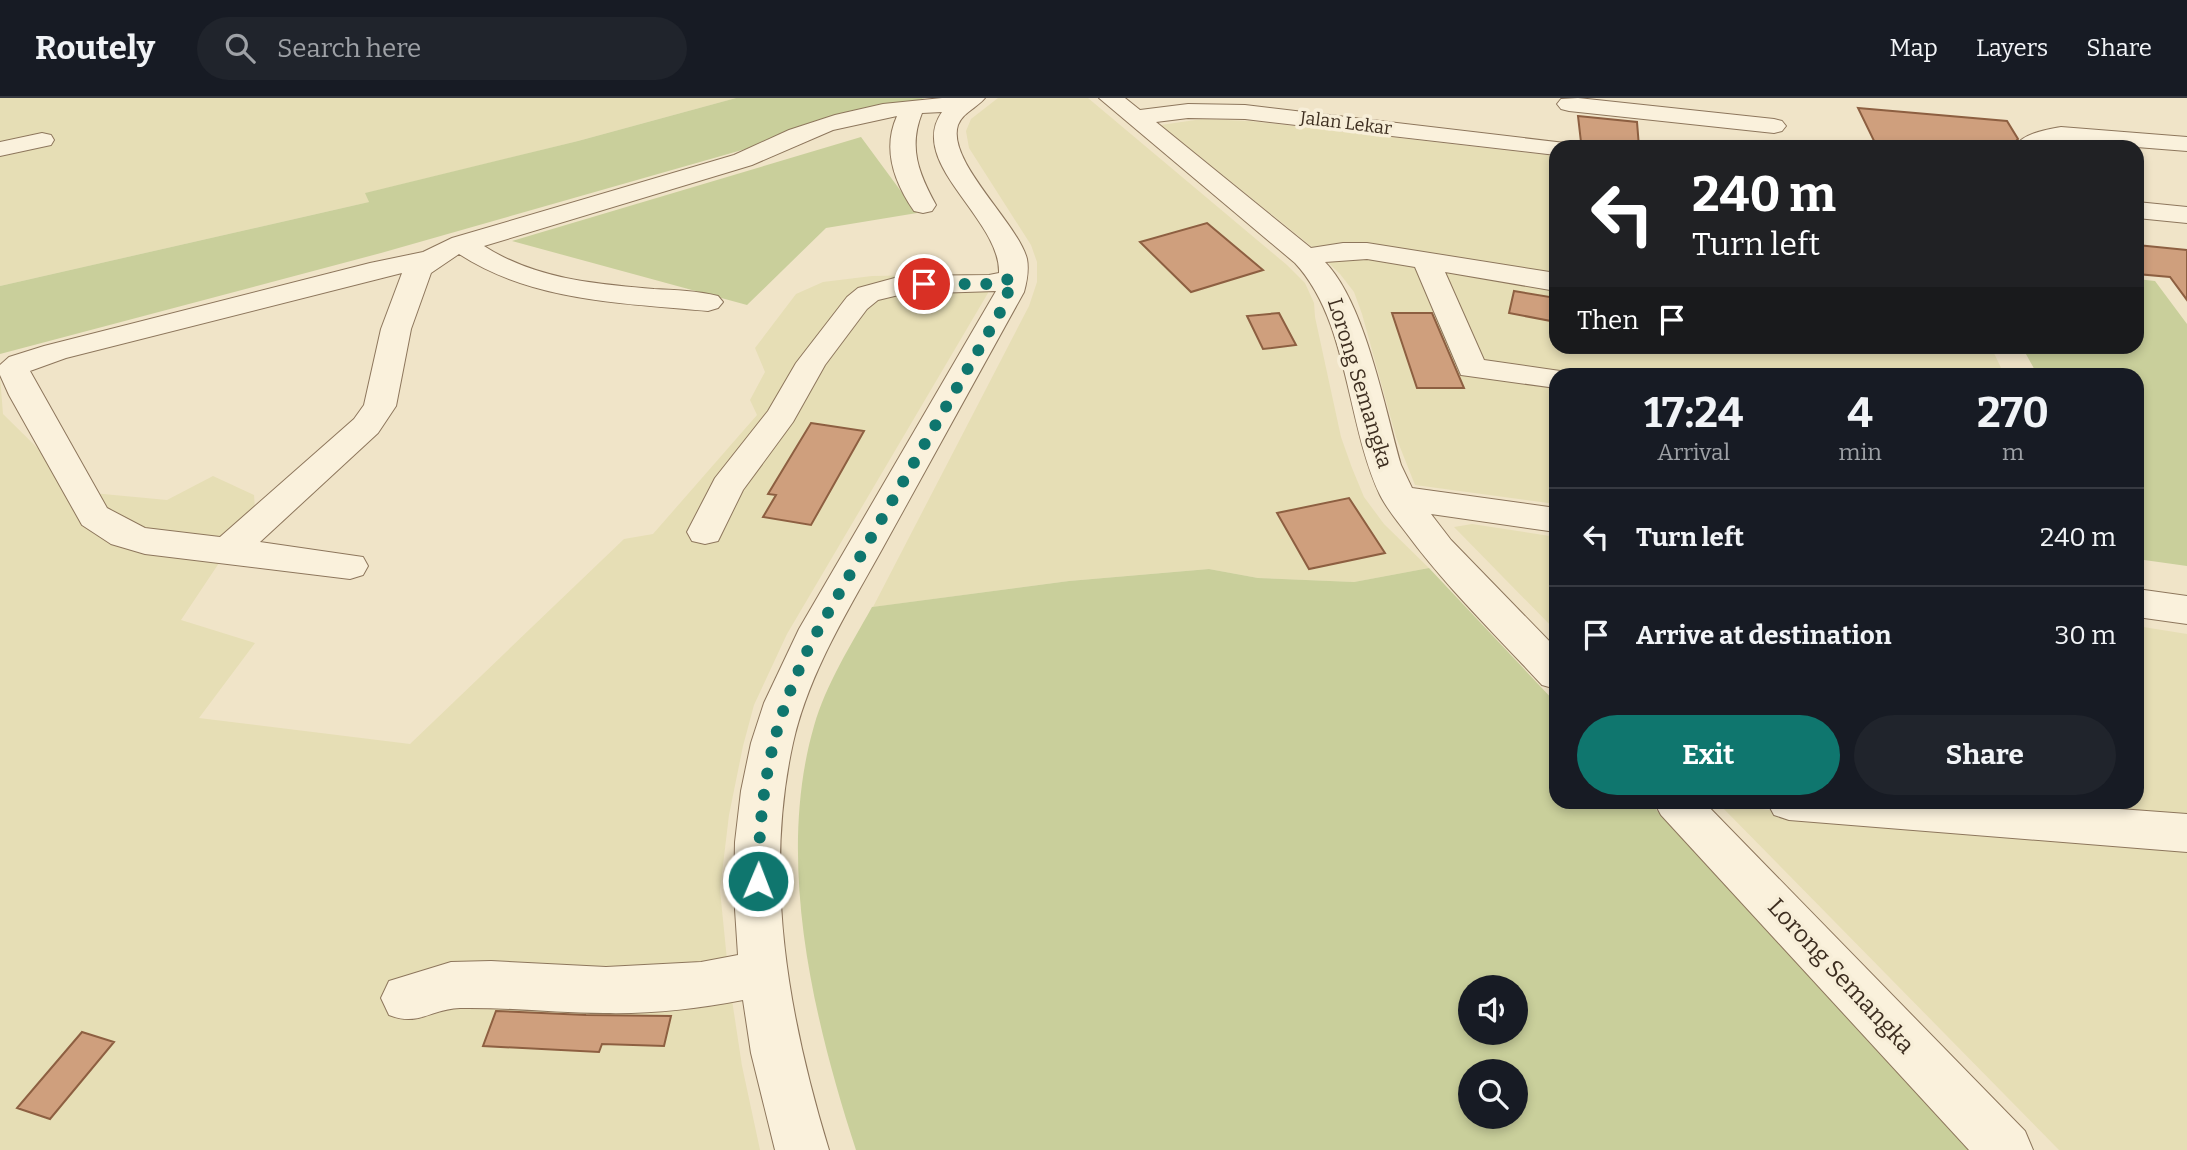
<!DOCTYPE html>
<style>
:root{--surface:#171b24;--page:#20242c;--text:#f1f3f6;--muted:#9ea1a6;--line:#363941;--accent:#0f766e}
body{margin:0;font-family:Bitter,serif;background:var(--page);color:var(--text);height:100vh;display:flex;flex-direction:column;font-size:26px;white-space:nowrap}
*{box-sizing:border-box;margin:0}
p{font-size:23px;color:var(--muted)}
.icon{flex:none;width:38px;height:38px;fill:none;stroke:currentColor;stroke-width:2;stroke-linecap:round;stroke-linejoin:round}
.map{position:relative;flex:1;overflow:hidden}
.sheet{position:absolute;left:1549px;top:270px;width:595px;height:441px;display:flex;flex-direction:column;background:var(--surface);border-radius:21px;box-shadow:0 4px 10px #0003}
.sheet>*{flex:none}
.banner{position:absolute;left:1549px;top:42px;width:595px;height:214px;border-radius:21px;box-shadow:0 4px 10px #0003;background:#202124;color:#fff;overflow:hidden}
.controls{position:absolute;left:1458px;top:877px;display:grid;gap:14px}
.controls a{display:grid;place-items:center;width:70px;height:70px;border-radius:50%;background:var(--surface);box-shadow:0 4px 10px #0003;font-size:35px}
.pin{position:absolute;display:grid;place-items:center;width:60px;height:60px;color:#fff;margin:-30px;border:4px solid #fff;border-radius:50%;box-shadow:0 2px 7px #0007}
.me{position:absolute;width:77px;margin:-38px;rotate:1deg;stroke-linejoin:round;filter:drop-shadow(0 0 5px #0008)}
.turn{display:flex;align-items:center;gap:24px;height:147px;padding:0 28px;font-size:32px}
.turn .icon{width:91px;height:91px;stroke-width:2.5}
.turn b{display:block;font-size:49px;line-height:60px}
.then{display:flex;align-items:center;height:66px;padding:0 28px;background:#0003;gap:14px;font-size:26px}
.eta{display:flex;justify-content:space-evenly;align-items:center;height:119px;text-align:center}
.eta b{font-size:42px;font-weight:700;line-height:49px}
.cta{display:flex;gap:14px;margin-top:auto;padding:14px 28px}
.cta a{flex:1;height:80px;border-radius:42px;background:var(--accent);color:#fff;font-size:28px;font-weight:700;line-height:80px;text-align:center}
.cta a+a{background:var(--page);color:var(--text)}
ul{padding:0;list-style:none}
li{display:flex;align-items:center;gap:21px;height:98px;padding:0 28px;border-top:2px solid var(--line)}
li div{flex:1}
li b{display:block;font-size:26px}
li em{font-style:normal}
header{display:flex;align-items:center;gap:42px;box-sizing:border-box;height:98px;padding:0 35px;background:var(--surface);border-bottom:2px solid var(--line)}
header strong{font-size:33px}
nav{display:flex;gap:38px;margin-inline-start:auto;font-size:24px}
.search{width:490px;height:63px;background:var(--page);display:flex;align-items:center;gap:18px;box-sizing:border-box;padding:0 24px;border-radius:38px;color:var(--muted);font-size:26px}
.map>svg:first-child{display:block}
</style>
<header>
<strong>Routely</strong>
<div class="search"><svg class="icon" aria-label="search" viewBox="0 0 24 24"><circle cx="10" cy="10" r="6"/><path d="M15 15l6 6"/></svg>Search here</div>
<nav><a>Map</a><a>Layers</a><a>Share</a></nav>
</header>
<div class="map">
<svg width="2187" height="1052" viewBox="0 0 2187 1052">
<rect width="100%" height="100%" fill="#f0e4c8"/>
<path fill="#e6deb5" d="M0 0H736L578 43 366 95 369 104 0 188Z
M998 0H1088L1287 167 1305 185 1314 205 1315 219 1341 339 1352 370 1364 399 1384 426 1429 470 1354 484 1258 480 1209 471 1069 483 873 509 1029 208 1037 184V164L1031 147 969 50 966 33 971 21Z
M1202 21 1250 23 1556 58V248L1991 249 2004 276H1556V406L1415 387 1396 339 1362 216 1354 194 1340 176 1312 149 1161 27Z
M991 176 988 195 787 536 754 607 743 648 729 717 720 792 729 882 742 968 760 1052H0V278L3 316 82 394 167 402 213 378 254 397 255 411 181 522 255 545 199 620 410 646 624 441 653 436 757 317 750 302 765 274 755 250 796 196 823 184 872 178Z
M1472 426 1556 439V533L1454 429Z
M2137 528 2187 536V721L2126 716 2117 704H2137Z
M1720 707 2187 753V1052H2059Z"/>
<path fill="#c9cf9b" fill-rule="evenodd" d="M736 0H925L381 155 0 256V188L369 104 365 95 578 43Z
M861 39 917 115 826 130 747 207 512 143Z
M2137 181 2155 183 2187 226V468L2137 461V276H2037L2022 249 2137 248Z
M1429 470 1556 605V704H1649L1976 1052H856C814 923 775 763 814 628 826 586 851 547 872 509L1069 483 1209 471 1258 480 1354 484ZM1470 889H1516V934H1470ZM1470 973H1516V1018H1470Z"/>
<path fill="#cf9f7d" stroke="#8d5f41" stroke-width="2" d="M1858 10 2007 23 2018 41 2011 49H1877Z
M1578 18 1637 24 1639 49 1581 44Z
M1207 125 1263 172 1191 194 1140 144Z
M2137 147 2187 152V202L2170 179 2137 176Z
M1514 193 1556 200V224L1509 215Z
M1279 215 1296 247 1263 251 1247 218Z
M1392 215H1432L1464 290H1417Z
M811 325 864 333 811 427 763 419 776 397 768 396Z
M1349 400 1385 455 1309 471 1277 415Z
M496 913 586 917 671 918 664 948 602 946 599 954 483 948Z
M82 934 114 944 50 1021 17 1010Z"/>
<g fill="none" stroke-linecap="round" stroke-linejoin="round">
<g stroke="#8d765c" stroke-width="2">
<path id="minor" d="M942 0H985C977 10 963 14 958 27 946 63 1018 125 1027 161 1029 172 1027 183 1024 194 978 277 932 361 886 444 851 508 809 573 793 645 763 781 789 921 829 1052H775L751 955 743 902C697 911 650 916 604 915 556 915 508 909 460 910 430 911 419 929 389 917L381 900 389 883 451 864 491 863 606 869 701 864 738 857 734 796 735 744 741 693 751 645 764 605 799 531 996 193 903 196 878 202 867 211 825 267 793 324 743 392 718 443 705 446 692 443 687 434 715 380 768 313 796 265 847 199 858 190 902 178 989 177 999 175C1001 121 906 65 942 14L922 15C908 50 919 76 936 107L932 113 923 115 914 113C894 84 882 51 897 18L833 32 752 67 484 148C535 181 595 186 654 191 676 192 698 193 718 198L723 204 718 210 708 213C623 205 533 204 459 156L431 175 411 231 396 308 378 335 260 444 363 459 368 468 363 477 350 481 145 456 111 446 82 427 9 297 0 277V267L9 259 44 248 370 165 423 154 452 140 734 57 789 32 835 17 883 6ZM402 175 381 231 364 307 354 321 220 439 145 430 107 410 30 273 66 260Z
M1099 0H1125L1140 12 1188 6 1245 7 1565 45 1568 49H1556V57L1245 21 1188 20 1156 24 1311 150 1343 145H1367L1556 175V193L1445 174 1484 262 1567 274 1569 276H1556V290L1461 277 1415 169 1367 161 1325 164C1365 205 1385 311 1401 367L1412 390 1556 410V434L1431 416 1451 442 1556 550V591L1542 587C1497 538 1447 490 1407 436 1398 424 1387 411 1380 397 1346 325 1349 223 1295 165Z
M1578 0 1774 21 1782 23 1786 28 1782 33 1774 35 1569 13 1561 11 1557 6 1561 1Z
M2061 29 2187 39V53L2061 43 2044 49H2014C2024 35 2045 32 2061 29Z
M42 35 51 37 54 42 51 47 0 58V44Z
M2137 104 2187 109V125L2137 120Z
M2137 491 2187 498V526L2137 519Z
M1654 704H1704L2025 1033 2033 1052H1969L1661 717Z
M1767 704H2025L2187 716V754L1789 722 1774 717Z"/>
</g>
<use href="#minor" fill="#faf1dc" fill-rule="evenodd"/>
</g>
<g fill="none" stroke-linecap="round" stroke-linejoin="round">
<path stroke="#0f766e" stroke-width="12" stroke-dasharray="0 21.6" d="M758 783C760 688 771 627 813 541L1002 211 1013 180 989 186H924"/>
</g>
<g text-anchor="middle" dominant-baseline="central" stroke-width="7" stroke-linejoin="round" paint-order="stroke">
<g font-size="18" fill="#3d2e20" stroke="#f7eed8">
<text transform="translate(1346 25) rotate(7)">Jalan Lekar</text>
</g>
<g font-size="21" fill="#3d2e20" stroke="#f7eed8">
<text transform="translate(1360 285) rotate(73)">Lorong Semangka</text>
</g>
<g font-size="24" fill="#3d2e20" stroke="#f7eed8">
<text transform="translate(1841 878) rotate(47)">Lorong Semangka</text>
</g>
</g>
</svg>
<div class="controls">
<a><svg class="icon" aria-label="sound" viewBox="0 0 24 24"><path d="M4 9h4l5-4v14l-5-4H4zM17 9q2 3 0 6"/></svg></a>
<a><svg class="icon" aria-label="search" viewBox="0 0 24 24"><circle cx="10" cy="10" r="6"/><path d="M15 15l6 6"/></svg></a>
</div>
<div class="pin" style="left:924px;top:186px;background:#d93025"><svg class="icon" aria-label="arrive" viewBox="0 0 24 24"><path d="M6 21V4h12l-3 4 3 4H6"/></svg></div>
<svg class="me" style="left:758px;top:783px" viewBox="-20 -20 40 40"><circle r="17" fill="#0f766e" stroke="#fff" stroke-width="3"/><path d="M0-11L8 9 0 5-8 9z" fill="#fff"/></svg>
<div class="banner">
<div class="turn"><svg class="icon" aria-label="left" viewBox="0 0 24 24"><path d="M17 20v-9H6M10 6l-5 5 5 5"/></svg><div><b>240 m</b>Turn left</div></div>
<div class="then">Then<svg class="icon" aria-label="arrive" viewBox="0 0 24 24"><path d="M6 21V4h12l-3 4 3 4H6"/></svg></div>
</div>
<section class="sheet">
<div class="eta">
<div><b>17:24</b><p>Arrival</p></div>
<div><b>4</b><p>min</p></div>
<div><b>270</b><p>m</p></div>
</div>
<ul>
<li><svg class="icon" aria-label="left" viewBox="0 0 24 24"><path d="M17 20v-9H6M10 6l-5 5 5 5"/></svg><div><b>Turn left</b></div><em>240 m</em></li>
<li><svg class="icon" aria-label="arrive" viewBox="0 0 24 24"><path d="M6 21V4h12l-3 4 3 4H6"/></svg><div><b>Arrive at destination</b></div><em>30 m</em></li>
</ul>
<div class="cta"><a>Exit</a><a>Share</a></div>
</section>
</div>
